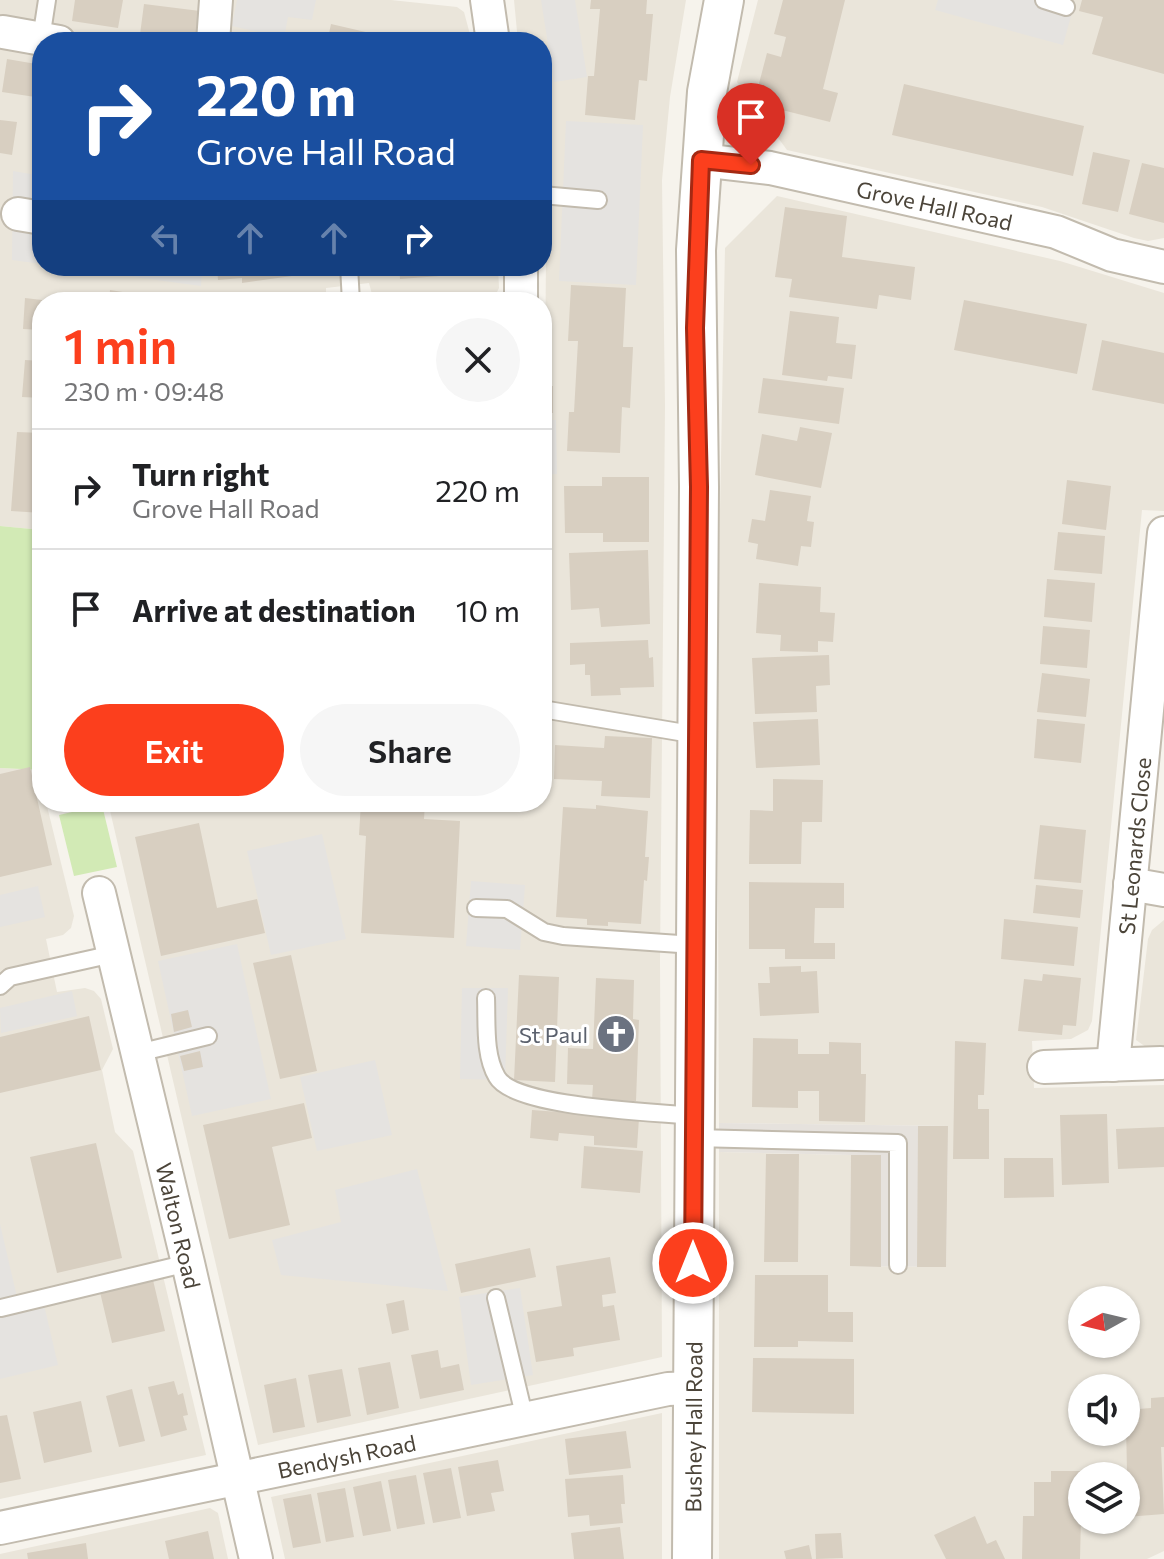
<!DOCTYPE html>
<meta charset="utf-8">
<style>
:root{--surface:#fff;--page:#f6f6f6;--text:#202124;--muted:#757577;--line:#e0e0e0;--accent:#fc3f1d}
body{margin:0;font-family:Commissioner,sans-serif;background:var(--page);color:var(--text);height:100vh;display:flex;flex-direction:column;font-size:30px;white-space:nowrap}
*{box-sizing:border-box;margin:0}
p{font-size:26px;color:var(--muted)}
.icon{flex:none;width:44px;height:44px;fill:none;stroke:currentColor;stroke-width:2;stroke-linecap:round;stroke-linejoin:round}
.map{position:relative;flex:1;overflow:hidden}
.side{position:absolute;left:32px;top:292px;width:520px;height:520px;display:flex;flex-direction:column;background:var(--surface);border-radius:32px;box-shadow:0 2px 6px #0004}
.side>*{flex:none}
.top-card{position:absolute;left:32px;top:32px;width:520px;height:244px;border-radius:32px;box-shadow:0 2px 6px #0004;background:#1a4fa0;color:#fff;overflow:hidden}
.needle{width:52px;rotate:262deg}
.buttons{position:absolute;left:1068px;top:1286px;display:grid;gap:16px}
.buttons a{display:grid;place-items:center;width:72px;height:72px;border-radius:50%;background:var(--surface);box-shadow:0 2px 6px #0004;font-size:40px}
.pin{position:absolute;display:grid;place-items:center;width:68px;height:68px;color:#fff;margin:-82px -34px;border-radius:50% 50% 50% 0;rotate:-45deg;box-shadow:0 0 8px #0007}
.pin .icon{rotate:45deg}
.me{position:absolute;width:88px;margin:-44px;rotate:0deg;stroke-linejoin:round;filter:drop-shadow(0 0 6px #0008)}
.turn{display:flex;align-items:center;gap:28px;height:168px;padding:0 32px;font-size:36px}
.turn .icon{width:104px;height:104px;stroke-width:2.5}
.turn b{display:block;font-size:56px;line-height:68px}
.lanes{display:flex;align-items:center;height:76px;padding:0 32px;background:#0003;justify-content:center;gap:40px;direction:ltr}
.lanes .off{opacity:.35}
.round{display:grid;place-items:center;flex:none;width:84px;height:84px;border-radius:42px;background:var(--page)}
.head{display:flex;align-items:center;justify-content:space-between;height:136px;padding:0 32px}
h1{font-size:48px;font-weight:600;line-height:60px;color:var(--accent)}
.action{display:flex;gap:16px;margin-top:auto;padding:16px 32px}
.action a{flex:1;height:92px;border-radius:48px;background:var(--accent);color:#fff;font-size:32px;font-weight:600;line-height:92px;text-align:center}
.action a+a{background:var(--page);color:var(--text)}
ul{padding:0;list-style:none}
li{display:flex;align-items:center;gap:24px;height:120px;padding:0 32px;border-top:2px solid var(--line)}
li div{flex:1}
li b{display:block;font-size:30px}
li em{font-style:normal}
.map>svg:first-child{display:block}
</style>
<div class="map">
<svg width="1164" height="1559" viewBox="0 0 1164 1559">
<rect width="100%" height="100%" fill="#f6f3ec"/>
<path fill="#eae5da" fill-rule="evenodd" d="M0 0H391L457 7 464 12 472 42H42V266H498L499 288 492 302H374L369 283 326 288V302H42V530L0 526Z
M514 0H686L670 97 662 180 665 406 660 961 662 1357 258 1445 108 802H542V384L545 383 546 255 542 220V42H518Z
M758 0H1164V238L1148 241 1134 238 1042 207 787 150 737 82Z
M777 196 1060 261 1164 293V511L1142 510 1092 1021 1088 1030 1071 1039 1032 1041 1034 1088 1164 1085V1551L1147 1559H719V1152L851 1155 850 1266 946 1267 948 1126 719 1123 717 668 725 248ZM1082 1300H1126V1344H1082ZM1082 1388H1126V1432H1082ZM1082 1476H1126V1520H1082Z
M0 768 39 770 42 802H46L74 916 71 928 63 935 46 939 57 992 85 988 94 991 101 999 113 1049 102 1070 115 1132 133 1151 206 1455 0 1499Z
M1164 920V1046L1146 1047 1136 1040 1148 939 1152 930Z
M662 1413V1559H285L271 1497Z
M210 1508 218 1513 228 1559H0V1554Z"/>
<path fill="#e6e2dd" d="M719 1123 948 1126 946 1267 850 1266 851 1155 719 1152Z"/>
<path fill="#d2eab5" d="M0 526 42 530V770L0 768Z
M102 805 117 867 74 876 59 815Z"/>
<path fill="#e5e3e0" d="M237 0H316L312 20 288 17 284 38 232 26Z
M541 0H575L587 77 554 82Z
M938 0H1069L1065 14 1071 16 1063 45 935 10Z
M566 121 643 125 636 285 559 281Z
M13 171 42 176V264L12 260Z
M54 266H202L201 286Z
M542 420H556L557 474 542 475Z
M322 834 346 939 271 955 247 851Z
M471 881 525 885 520 950 466 946Z
M38 886 45 917 0 927V895Z
M237 944 271 1099 192 1116 158 961Z
M462 988H508L505 1080 460 1079Z
M72 991 77 1016 1 1033 0 1008Z
M375 1060 392 1135 317 1151 300 1077Z
M417 1169 448 1291 281 1275 272 1240 341 1222 335 1190Z
M0 1224 20 1310 44 1305 58 1365 0 1379Z
M520 1288 533 1375 471 1385 459 1297Z"/>
<path fill="#d8cfc1" d="M75 0H123L118 28 72 21Z
M591 0H647L646 14H653L647 81 639 80 635 120 585 115 588 76H594L600 9H590Z
M783 0H845L823 89 838 93 830 122 766 106 769 94 757 91 767 53 781 57 786 37 774 34Z
M1082 0H1164V74L1092 54 1103 17 1079 11Z
M144 4 200 11 196 42H139Z
M331 24 383 36 382 42H302L304 33 328 38Z
M7 59 42 65V98L2 92Z
M904 84 1084 126 1073 176 892 135Z
M0 120 17 122 12 155 0 153Z
M1093 152 1130 160 1118 212 1082 204Z
M1142 163 1164 168V223L1129 214Z
M785 207 847 216 842 257 915 267 911 300 879 295 877 309 789 297 792 279 775 277Z
M217 266H320L321 272 242 283V278L218 280Z
M399 266H489V272L459 275 458 269 439 271 440 276 400 279Z
M571 285 626 288 623 347H633L630 408 622 407 620 453 567 451 569 412H574L578 341H568Z
M110 290 173 300V302H109Z
M25 298 42 300V330L23 329Z
M964 300 1087 324 1077 374 954 350Z
M790 311 839 317 836 343 856 345 852 379 828 376 827 381 782 375Z
M1102 340 1164 353V404L1092 390Z
M25 360 42 361V398L22 397Z
M763 378 844 388 839 424 758 413Z
M542 386H553V413H542Z
M800 427 832 433 821 488 755 475 762 434 797 441Z
M17 432 42 433V513L11 511Z
M602 477H649V542H603V533H565L564 486H602Z
M1067 480 1111 486 1106 530 1062 524Z
M770 490 811 496 807 521 814 522 811 547 801 546 798 566 756 559 758 544 748 542 752 519 765 521Z
M1058 532 1105 536 1102 574 1054 570Z
M648 550 650 624 601 627 599 608 571 610 569 553Z
M1047 579 1095 583 1092 622 1044 617Z
M759 583 821 587 820 612 835 613 833 642 818 641V652L780 651 781 635 756 633Z
M1043 626 1090 630 1087 668 1040 664Z
M648 640 649 658 653 657 654 687 620 688 621 695 591 696 590 675H585V664L570 665V643Z
M829 655 830 685 816 686 817 712 755 714 752 658Z
M1042 673 1090 679 1086 717 1037 712Z
M818 719 820 765 756 768 753 722Z
M1037 719 1085 724 1081 763 1034 758Z
M605 736 652 738 650 798 601 796 602 781 554 779 555 745 604 748Z
M30 767 52 865 0 877V774Z
M773 779 823 780 822 822H802L801 864H749L750 810 773 811Z
M361 802H425L424 819 460 821 454 938 361 933 366 836 359 835Z
M596 805 648 811 645 857H649L647 881 644 880 641 924 608 922V926L587 925V919L556 917 563 807 596 809Z
M199 823 217 908 257 899 265 933 161 956 135 837Z
M1040 825 1086 830 1081 883 1034 879Z
M749 882 844 883V908H815L814 943H835V959H785V949H749Z
M1036 885 1083 890 1080 918 1033 913Z
M1004 919 1078 927 1074 966 1001 959Z
M291 955 317 1071 280 1079 253 963Z
M801 966V972L817 971 819 1013 760 1016 758 983H770L769 967Z
M1043 974 1081 978 1076 1026 1063 1025 1062 1035 1018 1031 1024 979 1042 981Z
M519 975 559 977 555 1082 514 1080Z
M596 978 634 980 633 1019 639 1020 636 1101 592 1100 593 1085 567 1084 568 1048 593 1049Z
M188 1010 192 1027 174 1032 171 1014Z
M89 1016 101 1070 0 1093V1037Z
M753 1038 798 1039V1054H829V1042L861 1043V1074H866L865 1122 819 1121V1091H798V1108L752 1107Z
M955 1041 986 1043 984 1095H978V1109H989V1159H953Z
M200 1051 203 1067 184 1071 180 1056Z
M304 1103 312 1138 272 1147 290 1225 229 1239 203 1125Z
M532 1110 639 1118 637 1148 594 1145V1136L559 1133 558 1141 530 1138Z
M1107 1114 1109 1183 1062 1185 1060 1115Z
M918 1126H948L946 1267H917Z
M1164 1127V1167L1118 1169 1116 1129Z
M96 1143 122 1258 57 1273 30 1157Z
M584 1146 643 1151 640 1193 581 1188Z
M766 1154H799L798 1262H764Z
M851 1155H881V1267L850 1266Z
M1004 1158H1053L1054 1197 1004 1198Z
M530 1248 536 1277 461 1293 455 1264Z
M610 1257 616 1293 602 1295 603 1307 614 1305 620 1340 573 1348 574 1356 536 1362 527 1312 562 1306 556 1266Z
M755 1275H828V1312H853V1342L798 1341V1347H754Z
M153 1280 165 1331 112 1343 100 1292Z
M404 1300 409 1330 392 1334 386 1304Z
M438 1350 441 1368 459 1364 464 1390 420 1399 411 1355Z
M753 1358 854 1359V1414L752 1412Z
M390 1362 399 1408 367 1415 358 1368Z
M342 1369 351 1416 317 1423 308 1375Z
M296 1378 305 1427 273 1433 264 1385Z
M174 1381 178 1395 183 1393 188 1415 183 1416 187 1430 161 1437 148 1387Z
M132 1389 145 1441 119 1447 106 1396Z
M1164 1397V1447H1161L1164 1514 1126 1517V1476H1113V1472H1127L1126 1423 1139 1422 1138 1409 1151 1408V1398Z
M81 1401 92 1452 44 1463 33 1412Z
M7 1415 21 1479 0 1483V1416Z
M626 1431 631 1468 569 1475 565 1439Z
M498 1460 504 1491 491 1493 495 1511 467 1516 458 1467Z
M451 1468 461 1518 433 1523 423 1473Z
M1051 1471H1089V1476H1082L1080 1559H1022L1023 1516H1034V1482H1051Z
M416 1475 425 1524 397 1529 388 1480Z
M623 1475 625 1504H621L623 1523 590 1526 589 1515 568 1517 565 1479Z
M381 1481 391 1531 363 1536 353 1487Z
M345 1488 354 1537 326 1542 317 1493Z
M311 1494 321 1543 293 1548 283 1499Z
M975 1516 987 1544 996 1540 1005 1559H946L934 1535Z
M620 1527 624 1559H574L571 1533Z
M208 1531 214 1559H169L165 1541Z
M841 1533 843 1558 816 1559 815 1534Z
M86 1543 88 1559H28L27 1553Z
M809 1545 812 1559H786L784 1551Z"/>
<g fill="none" stroke-linecap="round" stroke-linejoin="round">
<g stroke="#c2bbae" stroke-width="20">
<path id="service" d="M1044 0 1066 7
M41 39 47 0
M542 195 598 200
M349 266 351 302
M542 709 697 735
M476 908 507 909 544 932 563 936 694 945
M0 986 10 977 113 954
M486 998C487 1023 484 1055 497 1077 514 1108 657 1112 694 1116
M138 1053 208 1036
M695 1138 898 1143V1265
M496 1298 525 1419
M1 1308 188 1263"/>
</g>
<g stroke="#c2bbae" stroke-width="36">
<g id="minor">
<path d="M487 0 493 42"/>
<path d="M3 32 59 42"/>
<path d="M213 42 216 0"/>
<path id="s1" d="M701 160 770 168 1056 232 1112 255 1164 267"/>
<path d="M18 214 42 218"/>
<path d="M521 302V266"/>
<path d="M1130 884 1164 890"/>
<path id="s2" d="M99 893 188 1263 256 1559"/>
<path id="s3" d="M1113 1065 1164 533"/>
<path d="M1044 1067 1161 1063"/>
<path id="s4" d="M0 1528 668 1389 693 1388"/>
</g>
</g>
<g stroke="#c2bbae" stroke-width="42">
<g id="tertiary">
<path id="s5" d="M692 1559 699 487 696 250 707 92 724 0"/>
</g>
</g>
<use href="#service" stroke="#fff" stroke-width="16"/>
<use href="#minor" stroke="#fff" stroke-width="32"/>
<use href="#tertiary" stroke="#fff" stroke-width="38"/>
</g>
<g fill="none" stroke-linecap="round" stroke-linejoin="round">
<g stroke="#a42913" stroke-width="20">
<path id="route" d="M693 1263 699 487 695 328 701 160 751 165"/>
</g>
<use href="#route" stroke="#fc3f1d" stroke-width="14"/>
</g>
<defs>
<g id="church-disc" transform="scale(2)"><circle r="9.5" fill="#6b7280" stroke="#fff"/><path d="M-1.2-6h2.4v3.5h3.3v2.4h-3.3V6h-2.4V-.1h-3.3v-2.4h3.3Z" fill="#fff"/></g>
</defs>
<g fill-rule="evenodd">
<use href="#church-disc" x="616" y="1034"/>
</g>
<g text-anchor="middle" dominant-baseline="central" stroke-width="6" stroke-linejoin="round" paint-order="stroke">
<g font-size="22" fill="#4b4439" stroke="#fff">
<text stroke="none"><textPath href="#s1" startOffset="238">Grove Hall Road</textPath></text>
<text stroke="none"><textPath href="#s3" startOffset="220">St Leonards Close</textPath></text>
<text stroke="none"><textPath href="#s2" startOffset="342">Walton Road</textPath></text>
<text stroke="none"><textPath href="#s5" startOffset="132">Bushey Hall Road</textPath></text>
<text stroke="none"><textPath href="#s4" startOffset="354">Bendysh Road</textPath></text>
</g>
<g font-size="22" fill="#5b616d" stroke="#fff" text-anchor="end">
<text x="588" y="1034">St Paul</text>
</g>
</g>
</svg>
<div class="buttons">
<a><svg class="needle" viewBox="-14 -14 28 28"><path d="M0-13l5 13h-10z" fill="#e53935"/><path d="M0 13l5-13h-10z" fill="#757577"/></svg></a>
<a><svg class="icon" aria-label="sound" viewBox="0 0 24 24"><path d="M4 9h4l5-4v14l-5-4H4zM17 9q2 3 0 6"/></svg></a>
<a><svg class="icon" aria-label="layers" viewBox="0 0 24 24"><path d="M12 4l9 5-9 5-9-5zM3 14l9 5 9-5"/></svg></a>
</div>
<div class="pin" style="left:751px;top:165px;background:#d93025"><svg class="icon" aria-label="arrive" viewBox="0 0 24 24"><path d="M6 21V4h12l-3 4 3 4H6"/></svg></div>
<svg class="me" style="left:693px;top:1263px" viewBox="-20 -20 40 40"><circle r="17" fill="#fc3f1d" stroke="#fff" stroke-width="3"/><path d="M0-11L8 9 0 5-8 9z" fill="#fff"/></svg>
<div class="top-card">
<div class="turn"><svg class="icon" aria-label="right" viewBox="0 0 24 24"><path d="M7 20v-9h11M14 6l5 5-5 5"/></svg><div><b>220 m</b>Grove Hall Road</div></div>
<div class="lanes"><svg class="icon off" aria-label="left" viewBox="0 0 24 24"><path d="M17 20v-9H6M10 6l-5 5 5 5"/></svg><svg class="icon off" aria-label="ahead" viewBox="0 0 24 24"><path d="M12 20V5M6 11l6-6 6 6"/></svg><svg class="icon off" aria-label="ahead" viewBox="0 0 24 24"><path d="M12 20V5M6 11l6-6 6 6"/></svg><svg class="icon" aria-label="right" viewBox="0 0 24 24"><path d="M7 20v-9h11M14 6l5 5-5 5"/></svg></div>
</div>
<section class="side">
<div class="head"><div><h1>1 min</h1><p>230 m · 09:48</p></div><a class="round"><svg class="icon" aria-label="close" viewBox="0 0 24 24"><path d="M6 6l12 12M18 6L6 18"/></svg></a></div>
<ul>
<li><svg class="icon" aria-label="right" viewBox="0 0 24 24"><path d="M7 20v-9h11M14 6l5 5-5 5"/></svg><div><b>Turn right</b><p>Grove Hall Road</p></div><em>220 m</em></li>
<li><svg class="icon" aria-label="arrive" viewBox="0 0 24 24"><path d="M6 21V4h12l-3 4 3 4H6"/></svg><div><b>Arrive at destination</b></div><em>10 m</em></li>
</ul>
<div class="action"><a>Exit</a><a>Share</a></div>
</section>
</div>
